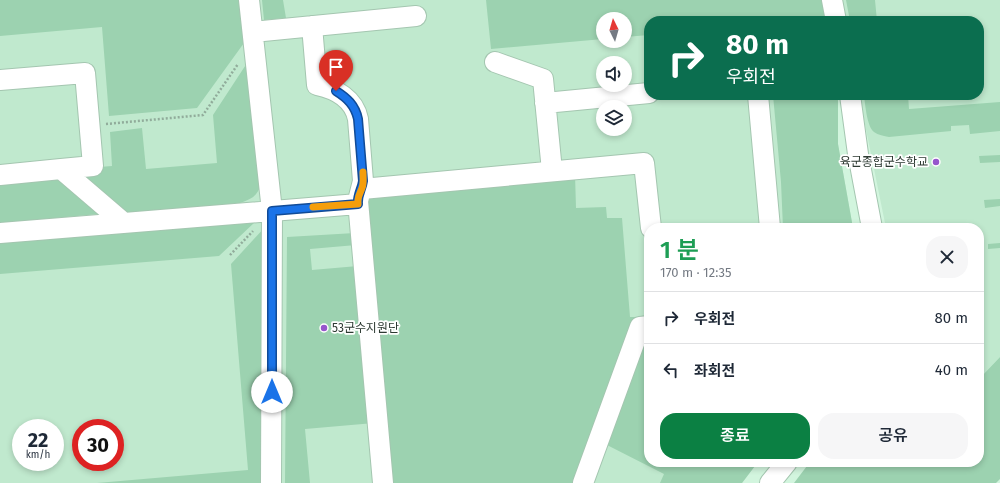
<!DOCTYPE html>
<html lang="ko">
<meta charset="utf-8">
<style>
:root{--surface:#fff;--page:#f6f6f7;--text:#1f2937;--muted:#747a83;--line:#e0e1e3;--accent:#0b8043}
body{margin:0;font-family:"Fira Sans","Noto Sans KR",sans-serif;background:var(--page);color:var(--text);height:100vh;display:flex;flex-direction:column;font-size:15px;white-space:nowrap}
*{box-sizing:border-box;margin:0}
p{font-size:13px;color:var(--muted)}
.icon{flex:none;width:22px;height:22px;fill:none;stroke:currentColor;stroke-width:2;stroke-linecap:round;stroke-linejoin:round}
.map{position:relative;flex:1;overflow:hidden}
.sheet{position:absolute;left:644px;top:223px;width:340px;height:244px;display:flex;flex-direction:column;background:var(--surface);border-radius:16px;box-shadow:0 2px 6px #0003}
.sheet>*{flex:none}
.banner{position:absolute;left:644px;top:16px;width:340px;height:84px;border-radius:16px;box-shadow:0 2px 6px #0003;background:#0b6e4f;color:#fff;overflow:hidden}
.needle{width:26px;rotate:355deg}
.controls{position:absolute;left:596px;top:12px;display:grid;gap:8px}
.controls a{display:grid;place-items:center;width:36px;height:36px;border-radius:50%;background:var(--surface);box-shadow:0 2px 6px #0003;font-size:20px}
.speed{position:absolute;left:12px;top:419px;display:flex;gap:8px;font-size:20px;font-weight:700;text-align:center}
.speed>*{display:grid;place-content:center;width:52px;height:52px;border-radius:50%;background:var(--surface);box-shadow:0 2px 6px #0003;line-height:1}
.speed small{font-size:10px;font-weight:400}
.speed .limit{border:6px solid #d22;background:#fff;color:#111}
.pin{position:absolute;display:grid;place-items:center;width:34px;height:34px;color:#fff;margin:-41px -17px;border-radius:50% 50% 50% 0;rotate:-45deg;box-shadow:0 0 4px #0007}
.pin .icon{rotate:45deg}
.me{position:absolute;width:44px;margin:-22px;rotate:0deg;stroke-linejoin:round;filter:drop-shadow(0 0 3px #0008)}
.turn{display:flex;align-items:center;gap:14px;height:84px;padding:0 16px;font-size:18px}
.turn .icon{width:52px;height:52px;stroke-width:2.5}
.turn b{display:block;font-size:28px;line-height:34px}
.round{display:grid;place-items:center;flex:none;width:42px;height:42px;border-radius:16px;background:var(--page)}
.overview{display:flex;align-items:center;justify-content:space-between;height:68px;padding:0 16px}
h1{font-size:24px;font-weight:600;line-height:30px;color:#1e9e55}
.primary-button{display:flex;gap:8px;margin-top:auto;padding:8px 16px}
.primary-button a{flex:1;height:46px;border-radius:16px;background:var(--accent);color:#fff;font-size:16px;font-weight:600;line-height:46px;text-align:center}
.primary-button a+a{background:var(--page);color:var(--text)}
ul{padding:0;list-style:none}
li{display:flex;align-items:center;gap:12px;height:52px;padding:0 16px;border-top:1px solid var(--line)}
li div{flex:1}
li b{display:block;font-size:15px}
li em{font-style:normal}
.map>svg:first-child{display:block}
</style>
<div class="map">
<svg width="1000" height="483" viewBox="0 0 1000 483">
<rect width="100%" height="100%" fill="#d2f5de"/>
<path fill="#c0e9ce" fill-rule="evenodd" d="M0 0H823L649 21V95H838V144L853 228H649V462H758L742 483H0ZM603 19H625V41H603ZM603 63H625V85H603ZM603 107H625V129H603ZM21 428H55V462H21ZM81 428H115V462H81Z
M839 0H1000V357L979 379V228H886L859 95H979V21H844Z"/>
<path fill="#9cd2b0" d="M0 0H245L249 36 197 108 109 116 102 27 0 36Z
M262 0H283L286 18 264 20Z
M486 0H823L827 21H649V35L625 37V19H603V39L491 49Z
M846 0H875L877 21H850Z
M249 60 261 185C256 197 252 199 240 203L124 214 84 179 86 172 99 167 112 166 110 132 142 128 146 169 217 163 213 115Z
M773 95H838V144L853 228H783L781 182Z
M864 95H908L909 109 1000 102V131L970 134 969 125 951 126V131L889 137C884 136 878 135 874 132 867 127 865 103 864 95Z
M1000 155V162L980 163 979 156Z
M575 174 576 208 606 207 607 218H622L630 317H642L581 483H390L364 193Z
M58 177 99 214 0 223V182Z
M1000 199V206L985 208 984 200Z
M255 222 219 256 0 274V243Z
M265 227 263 483H97L248 470 231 264Z
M355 233 356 245 310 249 312 270 358 266 374 423 305 429 310 483H285L287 237Z
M1000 243V248L988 249V244Z
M644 333H649V462H758L742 483H660L664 474 605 444Z
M1000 357V479L996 483H794L810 462H979V379Z"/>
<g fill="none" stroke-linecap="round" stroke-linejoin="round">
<g stroke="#a4c6b0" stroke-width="22">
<path id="minor" d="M249 0 272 211 271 483
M832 0 836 21
M312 26 317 85C336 89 354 99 358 119L363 181 358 201 383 483
M253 32 416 16
M495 62 543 79 552 171
M0 80 85 73 93 166 61 169
M758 95 770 228
M850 95 858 154 872 228
M545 103 649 93
M0 175 61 169 124 223
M362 189 644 163 651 228
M0 233 358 204
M583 483 640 327 649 326
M770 483 787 462"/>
</g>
<path stroke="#91ac9b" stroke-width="2.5" stroke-dasharray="2 2" stroke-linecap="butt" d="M106 124 203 115 238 64
M230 255 253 231"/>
<use href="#minor" stroke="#fff" stroke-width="20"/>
</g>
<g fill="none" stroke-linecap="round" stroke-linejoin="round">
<g stroke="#114b97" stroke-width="10">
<path id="route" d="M272 392V211L358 204C357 195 362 189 363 181L358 119C355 105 347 98 336 91"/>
</g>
<use href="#route" stroke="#1a73e8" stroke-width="7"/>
<path stroke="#f59e0b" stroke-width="7" d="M313 207 358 204C357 197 360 194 362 188 364 183 363 177 363 172"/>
</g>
<g fill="#9656cc" stroke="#fff" stroke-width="1.5">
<circle cx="936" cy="162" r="4"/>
<circle cx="324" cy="328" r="4"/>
</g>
<g text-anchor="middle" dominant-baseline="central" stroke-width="3.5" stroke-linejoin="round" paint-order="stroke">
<g font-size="12" fill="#2d3a32" stroke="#fff" text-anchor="end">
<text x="928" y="162">육군종합군수학교</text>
<text x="332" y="328" text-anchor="start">53군수지원단</text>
</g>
</g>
</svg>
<div class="controls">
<a><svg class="needle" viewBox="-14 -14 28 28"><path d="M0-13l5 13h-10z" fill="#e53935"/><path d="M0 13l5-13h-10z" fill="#747a83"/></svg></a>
<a><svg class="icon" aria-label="sound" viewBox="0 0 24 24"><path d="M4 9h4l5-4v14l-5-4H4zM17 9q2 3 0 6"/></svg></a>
<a><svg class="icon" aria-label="layers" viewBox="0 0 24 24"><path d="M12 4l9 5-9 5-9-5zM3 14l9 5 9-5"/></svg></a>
</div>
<div class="speed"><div>22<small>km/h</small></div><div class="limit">30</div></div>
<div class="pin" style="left:336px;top:91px;background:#d93025"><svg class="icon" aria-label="arrive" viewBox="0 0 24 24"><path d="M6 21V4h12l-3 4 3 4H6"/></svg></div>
<svg class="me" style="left:272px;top:392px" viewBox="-20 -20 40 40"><circle r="19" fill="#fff"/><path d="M0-13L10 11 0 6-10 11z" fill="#1a73e8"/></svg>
<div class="banner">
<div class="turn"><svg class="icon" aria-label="right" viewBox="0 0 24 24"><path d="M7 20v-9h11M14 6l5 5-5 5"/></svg><div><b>80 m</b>우회전</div></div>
</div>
<section class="sheet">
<div class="overview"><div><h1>1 분</h1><p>170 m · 12:35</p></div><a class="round"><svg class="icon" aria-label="close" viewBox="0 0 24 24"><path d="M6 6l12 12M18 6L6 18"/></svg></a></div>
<ul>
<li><svg class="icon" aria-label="right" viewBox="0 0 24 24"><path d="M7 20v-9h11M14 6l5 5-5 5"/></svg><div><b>우회전</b></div><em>80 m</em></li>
<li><svg class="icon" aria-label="left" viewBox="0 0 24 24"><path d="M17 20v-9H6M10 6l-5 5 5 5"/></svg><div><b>좌회전</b></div><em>40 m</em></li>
</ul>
<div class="primary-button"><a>종료</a><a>공유</a></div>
</section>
</div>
